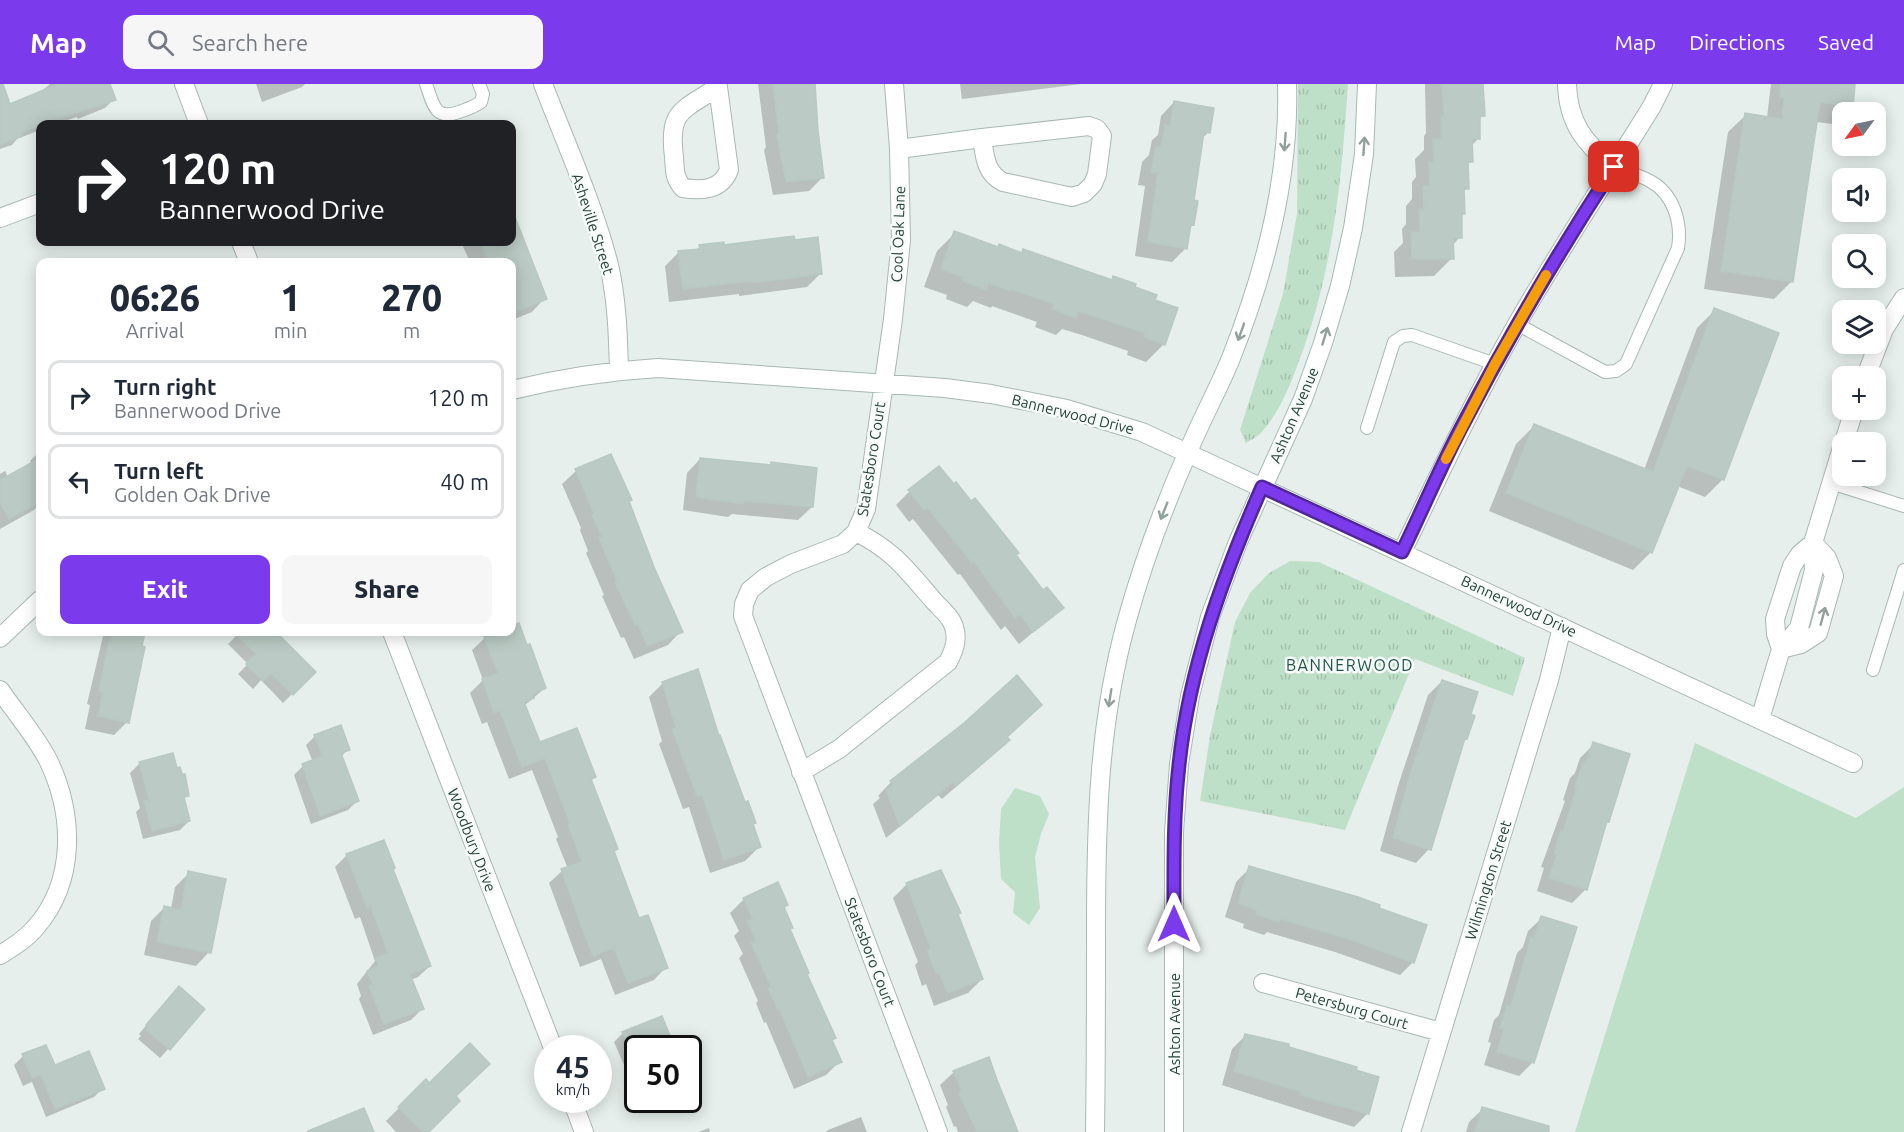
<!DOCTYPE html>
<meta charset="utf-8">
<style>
:root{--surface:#fff;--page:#f6f6f7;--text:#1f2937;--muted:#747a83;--line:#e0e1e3;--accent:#7c3aed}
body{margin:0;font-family:Ubuntu,sans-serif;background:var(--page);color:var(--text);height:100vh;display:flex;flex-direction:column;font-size:22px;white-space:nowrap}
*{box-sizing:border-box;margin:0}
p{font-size:20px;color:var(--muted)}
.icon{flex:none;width:33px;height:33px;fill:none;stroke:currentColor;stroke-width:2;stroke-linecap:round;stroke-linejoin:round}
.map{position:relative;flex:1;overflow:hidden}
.side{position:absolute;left:36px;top:174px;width:480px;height:378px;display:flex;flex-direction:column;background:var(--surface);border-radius:12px;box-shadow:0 3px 15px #0003}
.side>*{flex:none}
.guide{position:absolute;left:36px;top:36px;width:480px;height:126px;border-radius:12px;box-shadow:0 3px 15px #0003;background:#202124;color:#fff;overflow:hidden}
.needle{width:39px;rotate:237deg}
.buttons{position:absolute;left:1832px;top:18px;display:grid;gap:12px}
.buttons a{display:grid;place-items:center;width:54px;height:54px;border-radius:12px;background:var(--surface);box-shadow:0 3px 15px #0003;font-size:30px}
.speed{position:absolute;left:534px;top:951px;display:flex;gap:12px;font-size:30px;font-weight:700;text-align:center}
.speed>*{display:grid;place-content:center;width:78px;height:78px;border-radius:50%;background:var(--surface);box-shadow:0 3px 15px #0003;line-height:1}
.speed small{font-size:15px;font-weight:400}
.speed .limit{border:3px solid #111;border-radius:9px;background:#fff;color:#111}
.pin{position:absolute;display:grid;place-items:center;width:51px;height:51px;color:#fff;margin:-26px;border-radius:12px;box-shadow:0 3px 9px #0006}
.me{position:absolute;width:66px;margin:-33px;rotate:0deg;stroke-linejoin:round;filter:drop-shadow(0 0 4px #0008)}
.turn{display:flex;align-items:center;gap:21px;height:126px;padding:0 24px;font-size:27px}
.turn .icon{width:78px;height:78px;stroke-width:2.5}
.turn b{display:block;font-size:42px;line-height:51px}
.eta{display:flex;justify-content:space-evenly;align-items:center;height:102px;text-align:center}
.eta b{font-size:36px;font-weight:800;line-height:42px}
.action{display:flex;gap:12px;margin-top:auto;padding:12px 24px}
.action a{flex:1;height:69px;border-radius:12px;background:var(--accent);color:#fff;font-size:24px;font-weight:800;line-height:69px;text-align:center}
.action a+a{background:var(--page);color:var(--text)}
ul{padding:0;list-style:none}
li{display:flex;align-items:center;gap:18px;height:75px;margin:0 12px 9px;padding:0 12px;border:3px solid var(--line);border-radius:12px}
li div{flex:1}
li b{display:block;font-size:22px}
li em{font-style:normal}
header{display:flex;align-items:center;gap:36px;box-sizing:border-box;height:84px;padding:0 30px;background:var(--accent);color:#fff}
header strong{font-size:28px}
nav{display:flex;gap:33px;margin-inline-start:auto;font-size:21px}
.search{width:420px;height:54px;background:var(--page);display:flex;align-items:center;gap:15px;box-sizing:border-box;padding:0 21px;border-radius:12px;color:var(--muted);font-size:22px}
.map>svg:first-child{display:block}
</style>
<header>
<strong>Map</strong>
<div class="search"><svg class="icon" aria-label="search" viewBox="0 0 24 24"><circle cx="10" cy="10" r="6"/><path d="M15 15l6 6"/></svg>Search here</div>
<nav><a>Map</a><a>Directions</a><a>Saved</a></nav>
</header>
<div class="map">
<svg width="1904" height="1048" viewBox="0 0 1904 1048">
<defs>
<pattern id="grass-tufts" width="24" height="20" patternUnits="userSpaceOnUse" patternTransform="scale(1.5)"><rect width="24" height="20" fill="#bfe0c8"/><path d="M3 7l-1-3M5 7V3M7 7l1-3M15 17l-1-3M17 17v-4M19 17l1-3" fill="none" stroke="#a4c1ad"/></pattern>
</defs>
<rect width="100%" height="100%" fill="#e6efeb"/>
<path fill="url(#grass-tufts)" d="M1298 0H1348C1342 93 1333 189 1299 277 1290 302 1279 329 1261 349 1257 353 1251 356 1246 359L1240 346 1283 210 1297 130Z
M1290 477 1319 478 1525 574 1513 612 1415 575 1345 746 1200 717 1210 652 1235 538 1250 509 1269 489Z"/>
<path fill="#bfe0c8" d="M1695 659 1856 734 1904 703V1048H1575Z
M1015 704 1040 712 1049 730 1041 750 1035 773 1040 824 1029 841 1013 829 1015 808 1001 795 999 759 1001 725Z"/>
<path fill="#0003" d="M50 0H108L114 15 105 24 78 35 77 33 56 40H40V46L17 55 12 61 0 65V25L42 7Z
M256 0H305L302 3 262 18Z
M758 0H813L814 24 823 93 809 107 773 111 764 66 766 63Z
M960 0H1081L962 15Z
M1425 0H1483V31L1478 36 1479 54 1471 62V77L1466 82 1467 104 1463 109V129L1460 132V153L1452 162V174L1434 192 1395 193 1394 168 1403 159 1402 145 1406 140V122L1412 115V98L1416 93 1415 75 1424 66V52L1426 49Z
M1771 0H1854L1851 22 1845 28H1842V31L1833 40 1816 38 1791 198 1774 215 1704 205 1728 48 1746 31 1767 34Z
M1174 18 1209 48 1201 55 1193 117V141L1189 144 1186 164 1172 178 1135 172 1145 102 1138 101 1142 78 1149 71 1152 56 1158 51 1161 32Z
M512 129 545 214 532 228 512 236V178H470L461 158H512Z
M955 149 997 164 1020 170 1023 167 1110 197 1114 194 1133 203 1153 217 1164 260 1146 278 1127 271 1128 267 1082 251 1062 245 1056 251 1035 243 1037 238 992 222 991 224 973 217 967 223 946 215 947 211 924 203 937 167Z
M723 162 820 190 807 203 739 212V210L669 218 665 182 679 168 696 166 700 163Z
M1715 226 1723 395 1705 413 1677 402 1651 468 1633 486 1489 427 1516 360 1534 342 1644 386 1697 244Z
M40 367V419L34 426 0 445V390L5 387 8 393 31 379 30 377Z
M700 375 769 382 772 380 812 423 798 436 732 430 728 433 683 426 687 389Z
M576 387 652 484 681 547 668 561 634 575 624 553 621 554 602 512 604 511 586 469 588 467 580 446 581 444 562 400Z
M909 408 970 419 1043 508 1062 524 1019 560 1005 542 1001 546 960 490 958 491 913 435 909 438 896 421Z
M518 541 545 604 524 622 539 660 595 693 590 697 616 765 613 768 638 836 666 883 654 896 615 911 601 875 580 883 549 799 562 787 568 785 556 755 558 753 532 686 509 695 487 638 482 640 470 609 483 596 472 566 485 554 501 548H512V544Z
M104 548H143L127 638 114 651 85 645 90 621 87 620Z
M240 548H274L314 588 283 619 261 596 253 605 238 590 248 580 228 560Z
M1442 597 1469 631 1466 654 1462 658 1429 765 1416 779 1380 767 1398 702 1428 611Z
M663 599 718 653 759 763 745 777 710 789 689 723 683 725 659 660 662 657 649 613Z
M315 652 348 665 341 673 357 717 348 726 311 740 294 691 303 682 313 678 306 661Z
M1006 654 1008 656 994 670 942 715 938 711 886 754 873 720 880 714 878 712 891 698Z
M1594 660 1608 737 1605 739 1586 805 1572 819 1537 807 1544 784 1541 783 1565 717 1563 716 1570 694 1575 689 1580 674Z
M172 671 187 711 183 716 189 737 180 746 143 755 136 728 140 724 130 689 139 680Z
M347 771 391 785 430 882 418 893 411 896 422 925 411 936 373 951 359 915 361 912 357 900 375 877 360 833 355 835 335 783Z
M1250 784 1378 825 1413 878 1400 891 1335 868 1267 848 1264 851 1243 844 1244 840 1225 833 1236 798Z
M189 789 209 868 196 882 144 871 151 837 164 824 171 825 175 803Z
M907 800 956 831 982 895 968 909 934 922 926 900 922 902 915 881 918 878 893 814Z
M744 815 787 821 783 825 789 846 840 977 826 991 794 1005 766 938 764 939 756 919 758 917 739 874 743 870 734 852 739 847 730 829Z
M1542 834 1575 844 1533 978 1519 992 1484 981 1491 959 1488 958 1494 936 1499 931 1517 869 1523 863 1528 847Z
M170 913 203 926 160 974 138 955 141 952 139 950Z
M661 934 673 964H638V1013L614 958 623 949Z
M1246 951 1287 964 1368 1029 1354 1043 1222 1001 1232 965Z
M23 972 54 983 103 1004 94 1013 46 1033 32 998 23 1002 14 981Z
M954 988 1018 1048H958L956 1042 954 1043 946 1023 948 1021 940 1001Z
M426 997 454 1013 428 1048H396L386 1037Z
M639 1016H651L641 1020Z
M1483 1025 1513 1048H1466L1469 1038Z
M861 1033 867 1048H826L828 1046Z
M709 1044 710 1048H698Z"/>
<path fill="#bbcac4" stroke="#b8c9c2" stroke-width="1.5" d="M0 0H3L10 20 58 0H110L116 16 40 40 21 49 22 52 0 61Z
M773 0H815L818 47 824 94 786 98 777 51 779 50Z
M1442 0H1483L1485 32H1480V55H1472L1473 78H1468L1469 105H1464L1465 130H1462V154H1453L1454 175H1412L1411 148H1420L1419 125H1424L1423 102H1430L1429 78H1434L1433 55H1441V32H1444Z
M1781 0H1855L1853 23 1820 18 1793 198 1721 187 1745 29 1782 35 1784 14 1780 13Z
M1174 17 1214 24 1210 49 1204 48 1194 116 1198 117 1194 141 1191 140 1187 165 1148 158 1158 89 1151 88 1156 63 1161 64 1165 41 1170 42Z
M513 128 547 215 512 229V178H489L480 158H512Z
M954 147 998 163 999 160 1022 169 1023 165 1112 196 1113 192 1136 200 1135 203 1157 211 1155 216 1178 224 1165 261 1144 253 1145 249 1100 234 1078 227 1076 234 1052 225 1054 220 1011 205 1010 207 989 199 986 206 963 197 964 193 941 185Z
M794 152 795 156 818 153 822 190 752 199V197L683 205 678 167 700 165 699 161 724 158V161Z
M1714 224 1779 249 1724 396 1687 382 1652 469 1506 409 1534 340 1653 388Z
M611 370 632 416 629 417 654 483 683 548 647 562 638 540 635 541 615 498 617 497 599 454 602 453 592 431 594 430 575 385Z
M40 374V418L9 435 0 419V396Z
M700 374 771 381V378L817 384 813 423 744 417V420L696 413Z
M939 382 954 400 956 398 971 417 975 414 1019 469 1016 471 1043 506 1047 503 1064 524 1033 548 1020 530 1015 534 974 477 972 479 927 423 924 426 908 406Z
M519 539 527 561 530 560 546 604 532 610 534 614 524 618 540 658 577 644 596 693 591 695 618 765 614 767 639 834 648 831 668 884 628 899 614 864 593 872 582 844 561 785 582 778 568 741 570 740 545 674 522 683 500 627 494 629 482 595 498 589 484 553 497 548H512V542Z
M113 548H145L142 562 145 563 129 639 98 632 103 608 99 607 109 558H111Z
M233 548H276L316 588 293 611 271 589 263 597 246 580 256 570Z
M698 585 719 652 720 651 745 718 748 717 756 739 753 740 761 763 724 776 702 711 697 712 672 645 676 644 662 598Z
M1017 591 1042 621 1007 653 1010 656 956 702 953 698 900 742 886 706 893 700 890 697 964 639Z
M1442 596 1478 608 1471 630 1475 632 1467 655 1465 654 1431 766 1393 754 1411 687Z
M341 641 350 666 341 669 359 717 320 732 302 680 323 672 314 651Z
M1593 658 1630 670 1609 738 1607 737 1587 806 1549 794 1557 770H1554L1561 746 1563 747 1577 704 1575 703 1583 679 1586 680Z
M173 669 177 684 180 683 182 690H185L189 712 184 713 190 737 152 747 144 717 149 716 139 678Z
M384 756 395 784 393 785 431 882 410 890 424 925 384 940 369 902 373 901 367 887 379 882 376 874 388 869 371 823 367 824 346 770Z
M1249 782 1358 813 1380 821 1379 824 1427 841 1414 879 1349 855 1280 835 1279 838 1256 830 1257 826 1238 819Z
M941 786 961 829 958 830 983 895 948 909 939 888 936 889 927 866 931 865 906 799Z
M188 787 226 795 211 869 157 858 164 822 181 826Z
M778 798 788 821 784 823 793 844 790 845 809 889 807 890 836 954 832 956 842 978 808 993 780 926H778L768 904 771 903 751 859 756 857 747 837 753 835 743 814Z
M1541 832 1577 843 1534 979 1497 968 1504 945 1500 944 1507 921 1511 922 1531 853 1534 855Z
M179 902 205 925 170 966 146 946 149 942 146 941Z
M662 932 675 964H629L622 948Z
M1245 950 1289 960V963L1357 983 1356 986 1379 993 1369 1030 1300 1011 1301 1008 1234 987Z
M470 959 490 980 456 1012 460 1017 429 1048H423L398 1023 426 995 429 999Z
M46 961 55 981 89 967 105 1005 55 1025 41 990 32 994 22 970Z
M989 973 997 996 1018 1048H977L959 1009 962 1007 953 987Z
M1482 1023 1549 1042V1048H1475Z
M364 1024 374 1048H308V1047Z"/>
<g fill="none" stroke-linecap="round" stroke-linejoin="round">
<g stroke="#a8b8b2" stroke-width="14">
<path id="lane" d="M426 0C433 19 434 37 459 28 467 25 474 23 481 18L483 10 479 0
M1517 240 1605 288 1616 287 1626 280 1678 164C1682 139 1674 110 1650 97 1639 91 1626 87 1614 83
M1367 344 1394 258 1403 252 1412 251 1495 280
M1831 399 1904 422
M1873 586 1904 486"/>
</g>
<g stroke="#a8b8b2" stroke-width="20">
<path id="street" d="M184 0 199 40
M543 0C566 60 593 119 609 181 617 216 618 251 619 286
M717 0 718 3 729 86C721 106 703 107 683 104 674 94 675 86 674 73 668 26 682 27 718 3
M894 0 899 65 901 156 893 235 866 425 856 448 843 460 791 480 766 493 750 506 744 520 743 532 938 1048
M1567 0C1568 39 1585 60 1614 83
M1089 42 1097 45 1102 52 1097 90 1093 100 1084 109 1072 113 1003 98C985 89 985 72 982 54Z
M899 65 982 54
M0 134 40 119
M241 158 249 178
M1866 292 1884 245 1904 214
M512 306C561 294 608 287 658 284L945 304 991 310 1067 325 1142 348 1853 679
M1844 358 1854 326
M1402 468C1439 391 1475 314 1517 240 1560 165 1607 95 1652 22L1663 0
M392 548 553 964
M0 554 40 516
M1781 565 1801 560 1818 549 1834 492 1827 474 1813 459
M1781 565 1776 550 1775 535 1792 482 1800 470 1813 459
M0 606C15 628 38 655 49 678 74 731 76 797 36 843 26 855 13 863 0 871
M1760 635 1781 565 1799 544 1814 486 1813 459 1842 364
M801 688 839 665 948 578C955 565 959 552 952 538 948 530 939 523 933 516 907 486 893 466 856 448
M1263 899 1441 948
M572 1016 584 1048
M1411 1048 1549 596 1562 543"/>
</g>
<g stroke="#a4bbb3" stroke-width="20">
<path id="secondary" d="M1095 1048C1096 981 1096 914 1096 847 1096 740 1098 640 1127 536 1143 478 1164 422 1188 368 1201 336 1218 306 1231 274 1265 188 1290 94 1287 0
M1174 1048V748L1179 680 1190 612 1210 533 1238 458 1303 315 1323 259 1340 202 1353 144 1364 70 1367 0"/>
</g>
<use href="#lane" stroke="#fff" stroke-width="12"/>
<use href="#street" stroke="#fff" stroke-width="18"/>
<use href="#secondary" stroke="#fff" stroke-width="18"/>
</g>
<defs><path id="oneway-shaft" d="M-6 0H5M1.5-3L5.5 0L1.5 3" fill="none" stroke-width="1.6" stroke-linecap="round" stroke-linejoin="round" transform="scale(1.5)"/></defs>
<g stroke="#92a09c">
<use href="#oneway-shaft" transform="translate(1285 58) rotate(94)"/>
<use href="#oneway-shaft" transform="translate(1364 62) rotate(-86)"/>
<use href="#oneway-shaft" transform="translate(1241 248) rotate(110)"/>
<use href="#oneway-shaft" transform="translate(1325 252) rotate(-73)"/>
<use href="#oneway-shaft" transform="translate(1164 427) rotate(112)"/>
<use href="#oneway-shaft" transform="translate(1823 532) rotate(-75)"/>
<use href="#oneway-shaft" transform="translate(1110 614) rotate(99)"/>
</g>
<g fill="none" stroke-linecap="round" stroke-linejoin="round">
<g stroke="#51269a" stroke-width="15">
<path id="route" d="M1174 840C1174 787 1173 734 1179 681 1189 584 1223 492 1262 403L1402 468C1422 427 1440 384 1461 344 1508 254 1559 167 1614 83"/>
</g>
<use href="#route" stroke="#7c3aed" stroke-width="10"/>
<path stroke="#f59e0b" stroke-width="10" d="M1446 375 1495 280 1546 191"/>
</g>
<g text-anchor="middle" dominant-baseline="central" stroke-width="5" stroke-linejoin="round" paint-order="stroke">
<g font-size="15" fill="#24423a" stroke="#f7fbf9">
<text transform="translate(593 140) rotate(72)">Asheville Street</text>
<text transform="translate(898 150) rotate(-88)">Cool Oak Lane</text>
<text transform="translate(1073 330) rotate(14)">Bannerwood Drive</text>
<text transform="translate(1294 331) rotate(-67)">Ashton Avenue</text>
<text transform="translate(871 375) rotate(-81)">Statesboro Court</text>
<text transform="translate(1519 522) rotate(25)">Bannerwood Drive</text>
<text transform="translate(472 756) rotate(69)">Woodbury Drive</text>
<text transform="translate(1488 796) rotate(-73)">Wilmington Street</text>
<text transform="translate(870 868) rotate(69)">Statesboro Court</text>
<text transform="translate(1352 924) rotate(16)">Petersburg Court</text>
<text transform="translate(1174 940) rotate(-90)">Ashton Avenue</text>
</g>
<g font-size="16" letter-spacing="1.5" fill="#1f5548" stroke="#f7fbf9">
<text x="1350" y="581">BANNERWOOD</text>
</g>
</g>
</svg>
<div class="buttons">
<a><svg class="needle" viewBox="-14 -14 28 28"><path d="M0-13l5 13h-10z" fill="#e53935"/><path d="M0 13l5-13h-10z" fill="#747a83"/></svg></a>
<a><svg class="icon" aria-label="sound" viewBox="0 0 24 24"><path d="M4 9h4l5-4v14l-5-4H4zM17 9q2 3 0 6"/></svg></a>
<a><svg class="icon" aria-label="search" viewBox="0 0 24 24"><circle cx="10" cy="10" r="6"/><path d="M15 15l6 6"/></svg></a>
<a><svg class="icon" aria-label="layers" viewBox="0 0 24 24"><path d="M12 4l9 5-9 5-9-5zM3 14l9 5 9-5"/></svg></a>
<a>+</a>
<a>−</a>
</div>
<div class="speed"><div>45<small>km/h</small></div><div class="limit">50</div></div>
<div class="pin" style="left:1614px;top:83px;background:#d93025"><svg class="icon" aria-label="arrive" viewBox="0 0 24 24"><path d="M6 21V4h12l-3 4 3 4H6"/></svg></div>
<svg class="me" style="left:1174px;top:840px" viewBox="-20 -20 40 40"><path d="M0-17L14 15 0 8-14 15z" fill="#7c3aed" stroke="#fff" stroke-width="4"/></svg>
<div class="guide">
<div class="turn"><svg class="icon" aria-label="right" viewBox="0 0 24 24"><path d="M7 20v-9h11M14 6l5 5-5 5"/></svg><div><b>120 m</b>Bannerwood Drive</div></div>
</div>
<section class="side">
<div class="eta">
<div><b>06:26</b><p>Arrival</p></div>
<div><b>1</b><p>min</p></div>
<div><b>270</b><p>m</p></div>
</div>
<ul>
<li><svg class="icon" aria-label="right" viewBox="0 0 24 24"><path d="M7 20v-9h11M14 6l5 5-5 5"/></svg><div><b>Turn right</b><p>Bannerwood Drive</p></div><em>120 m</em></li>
<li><svg class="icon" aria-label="left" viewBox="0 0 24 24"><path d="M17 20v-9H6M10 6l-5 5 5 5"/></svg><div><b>Turn left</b><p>Golden Oak Drive</p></div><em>40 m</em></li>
</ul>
<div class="action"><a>Exit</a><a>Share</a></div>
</section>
</div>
